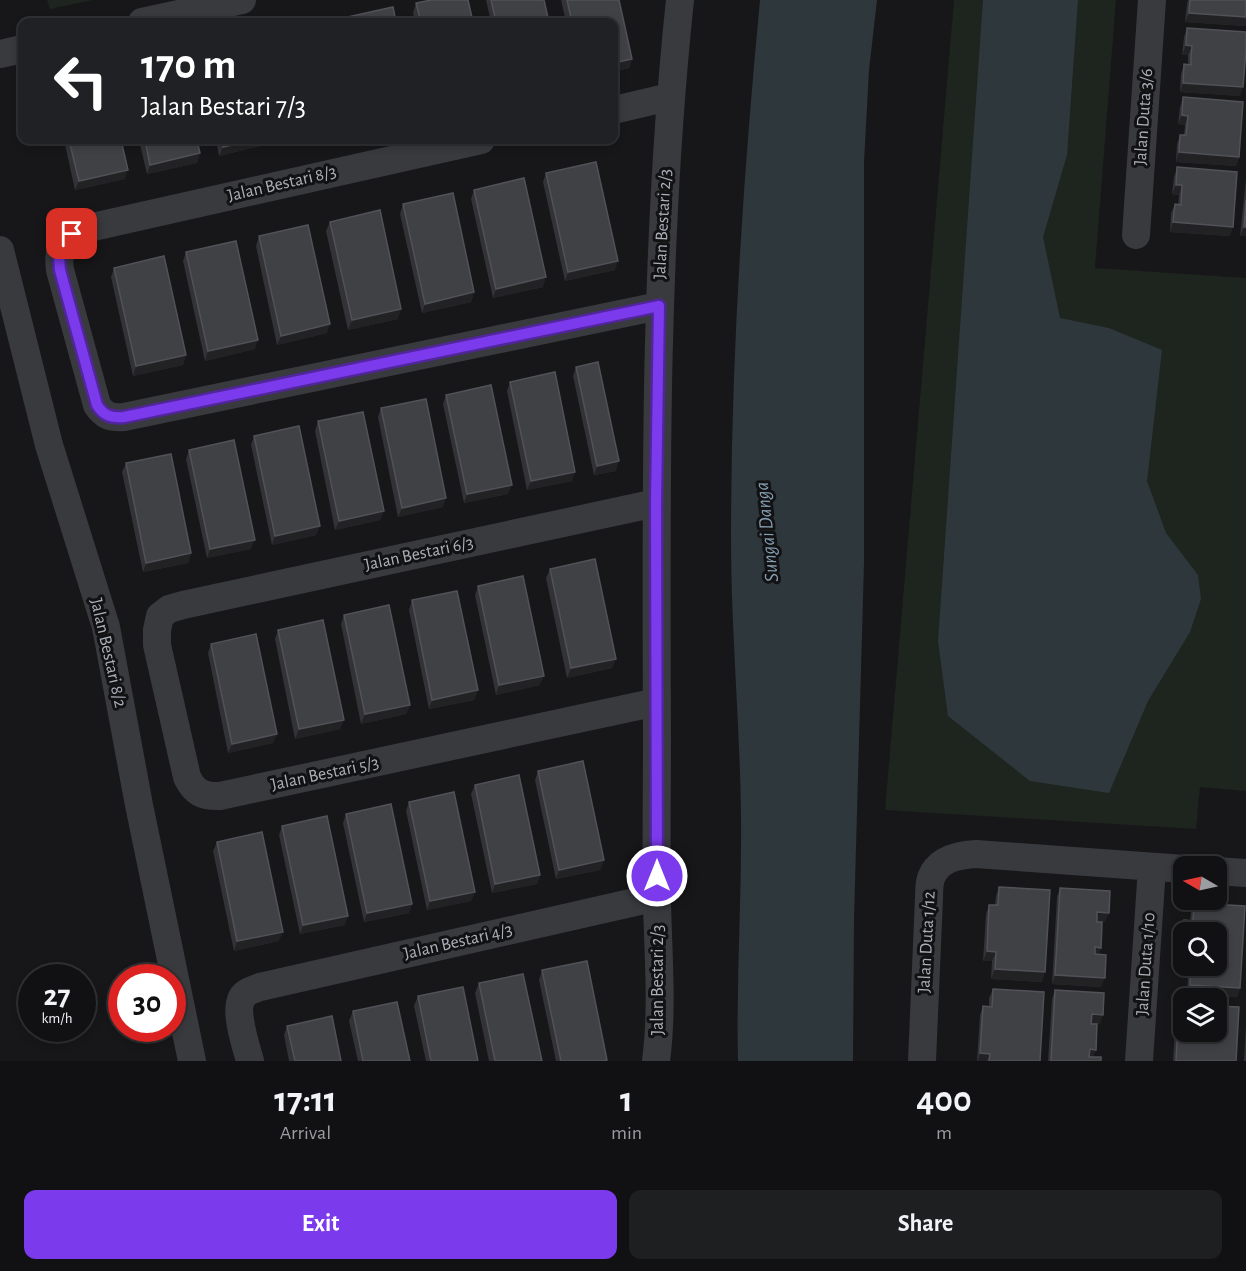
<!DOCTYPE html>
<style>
:root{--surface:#111113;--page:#1e1f21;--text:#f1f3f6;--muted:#9c9da0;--line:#303133;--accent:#7c3aed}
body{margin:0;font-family:"Alegreya Sans",sans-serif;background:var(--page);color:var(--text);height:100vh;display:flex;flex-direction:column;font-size:22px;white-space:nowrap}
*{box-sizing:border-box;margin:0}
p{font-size:20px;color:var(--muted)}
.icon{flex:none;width:33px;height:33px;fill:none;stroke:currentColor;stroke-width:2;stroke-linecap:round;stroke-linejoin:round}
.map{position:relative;height:1061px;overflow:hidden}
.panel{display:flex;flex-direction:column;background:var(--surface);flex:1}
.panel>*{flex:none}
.top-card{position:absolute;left:18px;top:18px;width:600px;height:126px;border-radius:12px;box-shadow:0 3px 9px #0003,0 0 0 2px var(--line);background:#202124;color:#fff;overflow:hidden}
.needle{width:39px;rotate:279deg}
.controls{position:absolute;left:1173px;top:856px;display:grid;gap:12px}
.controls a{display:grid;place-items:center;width:54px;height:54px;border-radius:12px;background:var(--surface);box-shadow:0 3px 9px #0003,0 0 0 2px var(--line);font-size:30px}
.speed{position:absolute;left:18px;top:964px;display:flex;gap:12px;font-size:30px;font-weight:700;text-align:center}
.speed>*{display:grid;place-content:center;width:78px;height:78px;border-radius:50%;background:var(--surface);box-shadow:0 3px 9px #0003,0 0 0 2px var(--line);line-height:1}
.speed small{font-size:15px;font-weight:400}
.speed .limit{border:9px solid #d22;background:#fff;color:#111}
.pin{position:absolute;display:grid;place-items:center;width:51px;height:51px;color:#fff;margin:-26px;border-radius:12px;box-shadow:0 3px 9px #0006}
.me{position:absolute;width:66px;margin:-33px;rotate:0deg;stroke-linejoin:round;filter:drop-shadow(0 0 4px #0008)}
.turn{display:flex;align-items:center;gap:21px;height:126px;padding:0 24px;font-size:27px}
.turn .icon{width:78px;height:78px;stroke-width:2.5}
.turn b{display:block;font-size:42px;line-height:51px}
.eta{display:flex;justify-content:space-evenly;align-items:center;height:102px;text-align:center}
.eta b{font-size:36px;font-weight:600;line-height:42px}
.action{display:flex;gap:12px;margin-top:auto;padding:12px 24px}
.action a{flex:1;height:69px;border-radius:12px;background:var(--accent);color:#fff;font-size:24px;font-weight:600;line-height:69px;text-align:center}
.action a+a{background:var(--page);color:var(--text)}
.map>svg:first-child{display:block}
</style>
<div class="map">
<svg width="1246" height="1061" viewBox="0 0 1246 1061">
<rect width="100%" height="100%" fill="#171719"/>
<path fill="#1e241e" d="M47 0H93L50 9Z
M954 0H1116L1095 268 1246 278V791L1200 787 1196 829 885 810Z"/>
<path fill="#2e373c" d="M760 0H877L869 70 864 162V563L854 919 853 1061H738C736 979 742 897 741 816 740 723 731 631 731 538 731 358 743 179 760 0Z
M983 0H1078L1067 155 1043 237 1060 318 1109 328 1162 350 1147 481 1166 533 1198 575 1201 599 1190 632 1148 701 1109 793 1030 781 948 716 938 641Z"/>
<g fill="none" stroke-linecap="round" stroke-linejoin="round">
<path stroke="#393a3e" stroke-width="28" d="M142 22 242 0
M0 54 22 49
M614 110 669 97
M481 140 84 229C63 238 57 247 60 270L97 405C104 416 111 418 124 417L659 306
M1136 235 1152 0
M0 250 49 445 106 627 139 805 192 1061
M656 503 183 605 169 609 160 616 157 630V645L187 777C194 792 203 797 220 796L657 702
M1216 871 1246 873
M250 1061C246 1046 235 1014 241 1000 243 992 253 990 260 987L657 897
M656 1061C663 1008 658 954 657 901 656 846 657 791 657 736 656 490 654 245 680 0
M922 1061 929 898C929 892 929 884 931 878 938 859 958 855 976 854L1184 869
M1139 1061 1152 867"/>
</g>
<path fill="#333337" d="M486 0H544L549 22H491Z
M561 0H619L632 59 629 68 614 72V22H566Z
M1188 0H1246V26L1185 22 1187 4Z
M416 3 473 22H415L413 13Z
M1187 28 1240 96 1180 92 1181 74 1184 64 1188 65V55H1182L1184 37Z
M1183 97 1239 157 1236 166 1176 162 1177 144 1180 135H1184L1185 125 1178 124 1180 107Z
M64 140H121L125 179 75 190Z
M139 140H197L200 153 197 163 147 174Z
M216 140H271L269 144 219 156Z
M1177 167 1230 236 1170 232 1171 213 1175 204H1178L1179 195 1172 194 1174 177Z
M546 173 615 270 565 281 543 182Z
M1246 179V236H1240Z
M474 190 543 287 493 298 471 199Z
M403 204 474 292 471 302 422 313 400 214Z
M330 222 398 319 348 330 326 231Z
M259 236 327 333 277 345 256 246Z
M186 252 255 349 205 361 183 261Z
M114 268 186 355 183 365 133 376 111 277Z
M576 367 616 471 594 475 573 376Z
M510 382 572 481 527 490 507 391Z
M446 395 508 494 464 503 443 404Z
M381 408 443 507 398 517 378 417Z
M318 421 384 511 380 520 335 530 315 431Z
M254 436 320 526 316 535 272 545 251 445Z
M189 450 251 549 207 558 186 459Z
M126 463 191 553 188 563 143 572 122 472Z
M550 569 616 659 612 668 567 678 546 578Z
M478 586 540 685 496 695 475 595Z
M412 600 478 690 474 700 429 709 409 610Z
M344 615 410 705 406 714 361 724 341 624Z
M278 630 344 720 340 729 295 739 275 639Z
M211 644 277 734 273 743 228 753 208 653Z
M538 771 604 860 600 870 556 879 535 780Z
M475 785 540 875 537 884 492 893 471 794Z
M409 802 475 892 471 901 427 910 406 811Z
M346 814 412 904 409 913 364 922 343 823Z
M282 826 345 925 300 934 279 835Z
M217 842 279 941 234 951 213 851Z
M999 887 1042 982 991 979 992 961H983L986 914 989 905H995L996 896Z
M1060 888 1105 922H1097L1101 948 1098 954 1101 987 1052 984 1057 897Z
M1194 903 1240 988 1237 997 1187 994 1188 977 1178 976 1181 929 1184 920H1190L1191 912Z
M542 970 607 1060V1061H556L539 980Z
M479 983 542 1061H489L475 993Z
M993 989 1040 1061H977L980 1015 983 1006 989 1007V998Z
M1055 990 1100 1024H1091L1096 1050 1093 1057 1101 1061H1048L1052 999Z
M418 996 478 1061H426L414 1006Z
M353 1011 410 1061H358L349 1021Z
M1178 1022 1236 1061H1173L1175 1031Z
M1246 1025V1061H1244Z
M287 1026 341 1061H289L284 1035Z"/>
<path fill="#222225" d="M1189 13 1246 17V26L1185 22Z
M1186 45 1192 46 1188 55H1182Z
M632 59 629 68 614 72V63Z
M1183 83 1243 87 1240 96 1180 92Z
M1182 115 1188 116 1185 125 1178 124Z
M254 140H271L269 144 219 156 223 147Z
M293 140H305L291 143Z
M1179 152 1239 157 1236 166 1176 162Z
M200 153 197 163 147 174 150 165Z
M128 170 125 179 75 190 79 181Z
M1176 185H1182L1179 195 1172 194Z
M1173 222 1233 227 1230 236 1170 232Z
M1244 227H1246V236H1240Z
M618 261 615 270 565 281 568 272Z
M546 277 543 287 493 298 496 289Z
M474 292 471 302 422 313 425 304Z
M401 309 398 319 348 330 352 320Z
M330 324 327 333 277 345 281 336Z
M258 340 255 349 205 361 208 351Z
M186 355 183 365 133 376 136 366Z
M619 461 616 471 594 475 597 466Z
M575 472 572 481 527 490 531 481Z
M512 485 508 494 464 503 467 494Z
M446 498 443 507 398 517 402 508Z
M384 511 380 520 335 530 339 521Z
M320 526 316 535 272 545 275 536Z
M255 540 251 549 207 558 210 549Z
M191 553 188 563 143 572 146 563Z
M616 659 612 668 567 678 571 668Z
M544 676 540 685 496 695 499 685Z
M478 690 474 700 429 709 432 700Z
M410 705 406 714 361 724 365 714Z
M344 720 340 729 295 739 299 729Z
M277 734 273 743 228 753 232 744Z
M604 860 600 870 556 879 559 870Z
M540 875 537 884 492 893 495 884Z
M475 892 471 901 427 910 430 901Z
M412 904 409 913 364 922 367 913Z
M1097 912 1109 913 1105 922 1094 921Z
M348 916 345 925 300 934 303 925Z
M283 932 279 941 234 951 237 941Z
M1095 947 1101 948 1097 957 1092 956Z
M987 951 996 952 992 961H983Z
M1182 967 1191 968 1188 977 1178 976Z
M995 969 1045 972 1042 982 991 979Z
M1055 975 1105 978 1101 987 1052 984Z
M1190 985 1240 988 1237 997 1187 994Z
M1092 1014 1103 1015 1100 1024 1088 1023Z
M1090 1049 1096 1050 1092 1059H1086Z
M980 1053 990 1054 987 1061H978Z"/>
<path fill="#404145" stroke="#505257" stroke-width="1.5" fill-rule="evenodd" d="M431 0H468L473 22H421L416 3Z
M491 0H544L549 22H496Z
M567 0H619L632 59 614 63V22H572Z
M1190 0H1246V17L1189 13Z
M393 7 396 22H344L343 18Z
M1187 28 1246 32V50L1243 87 1183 83 1184 64 1191 65V55L1192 46 1186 45Z
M1183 97 1243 102 1239 157 1179 152 1180 135H1186L1188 116 1182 115Z
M69 140H121L128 170 79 181Z
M145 140H197L200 153 150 165Z
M221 140H254L223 147Z
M596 162 618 261 568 272 546 173Z
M1177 167 1237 172 1233 227 1173 222 1175 204 1181 205 1182 185H1176Z
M524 178 546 277 496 289 474 190Z
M453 193 474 292 425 304 403 204Z
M1246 200V227H1244Z
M380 210 401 309 352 320 330 222Z
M308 225 330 324 281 336 259 236Z
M236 241 258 340 208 351 186 252Z
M164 256 186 355 136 366 114 268Z
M598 362 619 461 597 466 576 367Z
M555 372 575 472 531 481 510 382Z
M491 385 512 485 467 494 446 395Z
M426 399 446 498 402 508 381 408Z
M363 412 384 511 339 521 318 421Z
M299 426 320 526 275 536 254 436Z
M234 440 255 540 210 549 189 450Z
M171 454 191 553 146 563 126 463Z
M595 559 616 659 571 668 550 569Z
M523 576 544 676 499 685 478 586Z
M457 591 478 690 432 700 412 600Z
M389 605 410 705 365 714 344 615Z
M323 620 344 720 299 729 278 630Z
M256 634 277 734 232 744 211 644Z
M583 761 604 860 559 870 538 771Z
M519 775 540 875 495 884 475 785Z
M454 792 475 892 430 901 409 802Z
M391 804 412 904 367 913 346 814Z
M327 816 348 916 303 925 282 826Z
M262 832 283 932 237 941 217 842Z
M999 887 1050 890 1045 972 995 969 996 952 987 951 988 927 989 905H998Z
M1060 888 1110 891 1109 913 1097 912V922H1102L1101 948 1095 947V954L1106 955 1105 978 1055 975Z
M1194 903 1245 906 1240 988 1190 985 1191 968 1182 967 1183 944 1184 920 1193 921ZM1184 933H1216V966H1184Z
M587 961 607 1060 603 1061H561L542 970Z
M523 974 542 1061H495L479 983Z
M463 987 478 1061H431L418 996Z
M993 989 1044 992 1040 1061H989L990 1054 980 1053 983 1006 992 1007Z
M1055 990 1104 993 1103 1015 1092 1014 1091 1024H1097L1096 1050 1090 1049 1089 1057H1101V1061H1051Z
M397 1002 410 1061H363L353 1011Z
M1216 1006 1239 1007 1236 1061H1176L1178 1022H1184V1032H1216Z
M332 1016 341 1061H295L287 1026Z"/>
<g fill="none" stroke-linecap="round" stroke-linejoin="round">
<g stroke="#51269a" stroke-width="15">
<path id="route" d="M72 234C60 246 58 253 60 270L97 405C104 416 111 418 124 417L659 306 656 503 657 876"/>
</g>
<use href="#route" stroke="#7c3aed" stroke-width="10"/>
</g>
<g text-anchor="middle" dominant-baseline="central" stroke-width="6" stroke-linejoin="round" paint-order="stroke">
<g font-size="18" fill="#aaafb8" stroke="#121214">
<text transform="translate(1144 117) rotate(-86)">Jalan Duta 3/6</text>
<text transform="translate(282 184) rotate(-13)">Jalan Bestari 8/3</text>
<text transform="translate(663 224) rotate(-87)">Jalan Bestari 2/3</text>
<text transform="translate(419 554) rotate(-12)">Jalan Bestari 6/3</text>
<text transform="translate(108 653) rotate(77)">Jalan Bestari 8/2</text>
<text transform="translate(325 774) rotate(-12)">Jalan Bestari 5/3</text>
<text transform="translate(458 942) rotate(-13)">Jalan Bestari 4/3</text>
<text transform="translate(927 942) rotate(-87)">Jalan Duta 1/12</text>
<text transform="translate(1146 964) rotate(-86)">Jalan Duta 1/10</text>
<text transform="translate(658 980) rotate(-90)">Jalan Bestari 2/3</text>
</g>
<g font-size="20" font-style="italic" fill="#849eb0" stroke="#121214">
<text transform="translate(767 532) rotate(-96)">Sungai Danga</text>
</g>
</g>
</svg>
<div class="controls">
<a><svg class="needle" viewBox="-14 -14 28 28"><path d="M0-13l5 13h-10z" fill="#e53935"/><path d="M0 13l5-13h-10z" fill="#9c9da0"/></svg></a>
<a><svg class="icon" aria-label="search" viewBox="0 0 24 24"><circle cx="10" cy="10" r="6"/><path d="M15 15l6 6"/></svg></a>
<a><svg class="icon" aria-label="layers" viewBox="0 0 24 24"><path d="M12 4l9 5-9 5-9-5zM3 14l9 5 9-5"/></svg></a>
</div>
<div class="speed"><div>27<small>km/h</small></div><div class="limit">30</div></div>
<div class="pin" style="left:72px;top:234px;background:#d93025"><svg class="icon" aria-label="arrive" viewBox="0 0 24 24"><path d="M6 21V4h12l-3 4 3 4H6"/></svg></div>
<svg class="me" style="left:657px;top:876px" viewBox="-20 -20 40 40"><circle r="17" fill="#7c3aed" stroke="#fff" stroke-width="3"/><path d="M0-11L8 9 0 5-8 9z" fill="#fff"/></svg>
<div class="top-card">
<div class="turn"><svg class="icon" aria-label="left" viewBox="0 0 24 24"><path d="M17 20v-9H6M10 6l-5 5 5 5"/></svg><div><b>170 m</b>Jalan Bestari 7/3</div></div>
</div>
</div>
<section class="panel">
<div class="eta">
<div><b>17:11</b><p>Arrival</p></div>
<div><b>1</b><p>min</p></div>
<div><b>400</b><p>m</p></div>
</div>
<div class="action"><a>Exit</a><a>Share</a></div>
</section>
